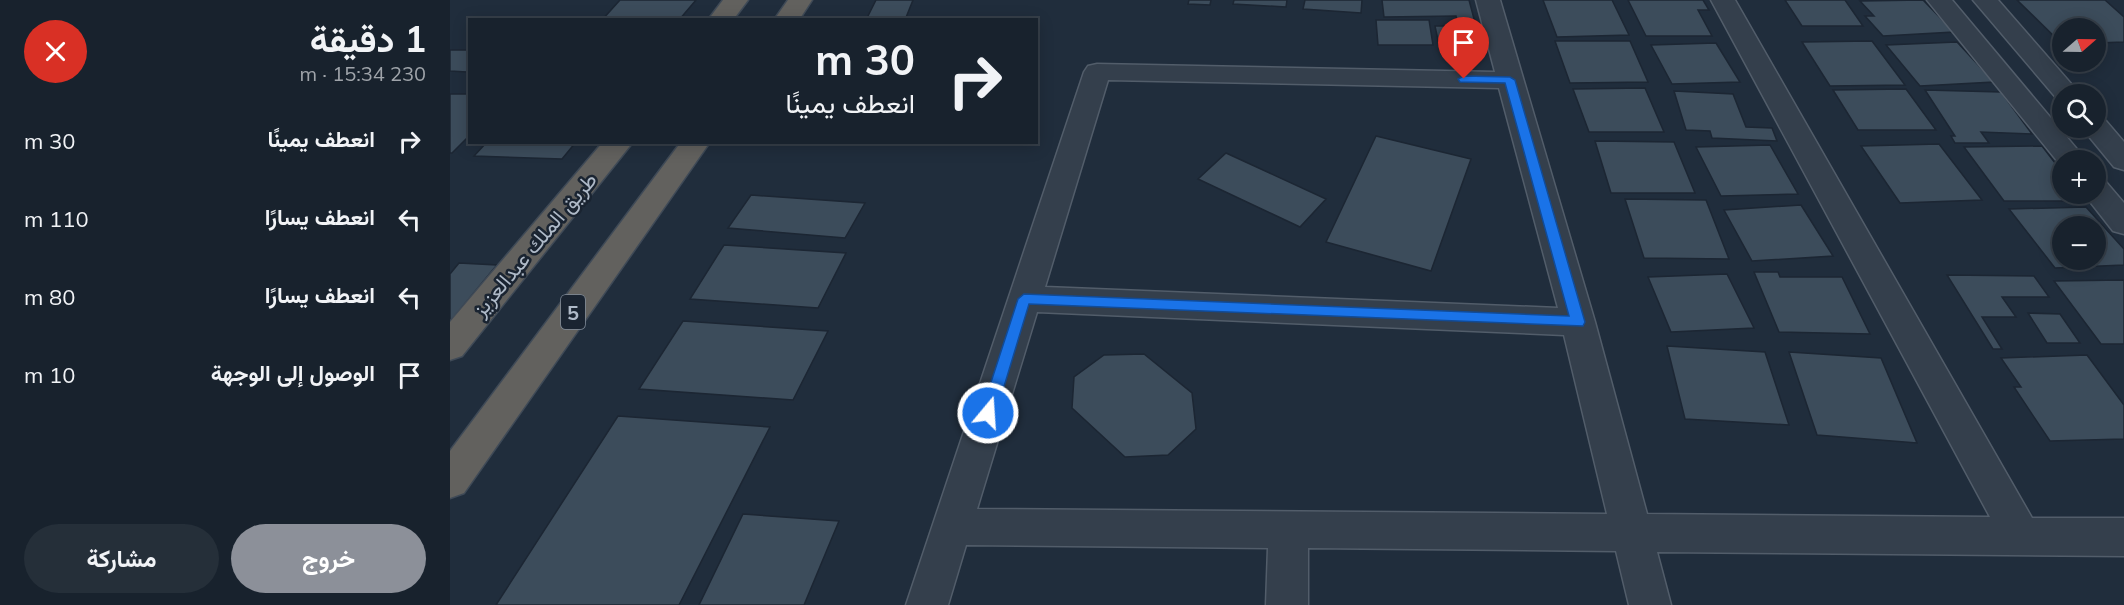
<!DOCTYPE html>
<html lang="ar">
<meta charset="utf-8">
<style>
:root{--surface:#18222d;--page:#252f39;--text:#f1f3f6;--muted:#9fa4aa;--line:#363f49;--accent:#8c9099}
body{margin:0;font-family:Mulish,Vazirmatn,sans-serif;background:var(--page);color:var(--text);direction:rtl;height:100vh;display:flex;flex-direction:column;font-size:22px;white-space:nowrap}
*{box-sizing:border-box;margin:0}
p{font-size:20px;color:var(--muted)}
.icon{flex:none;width:33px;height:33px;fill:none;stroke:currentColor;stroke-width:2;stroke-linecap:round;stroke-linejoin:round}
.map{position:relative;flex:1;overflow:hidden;direction:ltr}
.panel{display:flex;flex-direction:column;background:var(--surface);width:450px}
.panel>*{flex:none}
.banner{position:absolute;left:18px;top:18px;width:570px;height:126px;border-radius:0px;box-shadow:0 3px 15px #0003,0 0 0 2px var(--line);direction:rtl;background:#18222d;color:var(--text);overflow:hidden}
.needle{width:39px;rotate:70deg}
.tools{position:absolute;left:1602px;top:18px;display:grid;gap:12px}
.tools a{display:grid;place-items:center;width:54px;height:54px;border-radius:50%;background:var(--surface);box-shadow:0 3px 15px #0003,0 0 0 2px var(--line);font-size:30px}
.pin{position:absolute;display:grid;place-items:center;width:51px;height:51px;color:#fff;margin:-62px -26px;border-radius:50% 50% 50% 0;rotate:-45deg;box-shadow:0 0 6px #0007}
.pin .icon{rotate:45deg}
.me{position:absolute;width:66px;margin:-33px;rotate:18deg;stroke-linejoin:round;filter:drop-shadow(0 0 4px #0008)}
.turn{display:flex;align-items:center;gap:21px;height:126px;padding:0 24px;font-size:27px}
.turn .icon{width:78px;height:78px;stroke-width:2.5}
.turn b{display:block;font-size:42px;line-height:51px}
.round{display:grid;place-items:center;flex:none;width:63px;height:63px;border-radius:32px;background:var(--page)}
.overview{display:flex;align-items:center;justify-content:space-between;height:102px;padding:0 24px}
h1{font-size:36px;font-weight:700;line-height:45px}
.primary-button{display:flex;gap:12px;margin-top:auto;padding:12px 24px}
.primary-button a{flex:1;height:69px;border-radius:36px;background:var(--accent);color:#fff;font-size:24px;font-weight:700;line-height:69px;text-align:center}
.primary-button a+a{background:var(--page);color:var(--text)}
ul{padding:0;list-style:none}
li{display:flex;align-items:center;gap:18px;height:78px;padding:0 24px}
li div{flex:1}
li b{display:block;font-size:22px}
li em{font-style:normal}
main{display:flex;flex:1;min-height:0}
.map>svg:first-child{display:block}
</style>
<main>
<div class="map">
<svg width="1674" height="605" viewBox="0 0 1674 605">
<rect width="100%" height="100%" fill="#202d3c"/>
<path fill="#3c4c5b" stroke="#1c2633" stroke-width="1.5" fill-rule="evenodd" d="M170 0H246L229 20H152Z
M426 0H463L455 20H416Z
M739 0H761L760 5 738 4Z
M784 0H837L836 7 783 4Z
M855 0H912L911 13 853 9Z
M932 0H1019L1031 45H989L985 26H1008L1006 16 934 17Z
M1093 0H1162L1179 35 1107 37Z
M1178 0H1253L1259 10H1248L1262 36H1196Z
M1335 0H1395L1413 26H1352Z
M1473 0 1504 32 1433 36 1415 16H1424L1410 1Z
M1567 0H1655L1674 17V42L1646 43V28H1612V44Z
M926 20H979L983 45H928Z
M1105 41H1180L1198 82 1120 83Z
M1422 41 1455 85 1380 86 1352 42Z
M1507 42 1544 82 1470 86 1436 45Z
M1266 43 1290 82 1222 84 1201 45Z
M0 50H20V69L17 72 0 71Z
M1195 88 1214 132H1139L1123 89Z
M1456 89 1486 130H1408L1383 90Z
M1475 90 1551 92 1582 134 1531 132 1539 143H1505L1501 136H1505Z
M1224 91 1283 94 1296 127 1322 128 1327 141 1262 138 1260 131 1236 130Z
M0 94H20V135L2 153H0Z
M926 136 1021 159 981 271 876 242Z
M1145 141 1224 142 1245 193H1161Z
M37 142H126L112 159 24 156Z
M1489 144 1532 200 1450 203 1411 146Z
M1320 145 1348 194 1271 196 1246 147Z
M1592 146 1612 172V194H1630L1636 201H1554L1514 147Z
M776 153 876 199 850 227 748 179Z
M301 195 415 203 395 238 278 228Z
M1175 199 1256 200 1279 259 1194 258Z
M1351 205 1383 256 1302 261 1274 210Z
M1636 207 1674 249V265L1605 268 1559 209ZM1612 226H1646V260H1612Z
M274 245 396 253 368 308 240 299Z
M9 263 47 265 0 322V274Z
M1304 272H1328L1330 277H1392L1420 334 1329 332Z
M1277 274 1304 328 1221 332 1198 277Z
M1497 275 1584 276 1599 297H1552L1566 317H1532L1552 349H1543Z
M1674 280V344H1651L1604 281Z
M1578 313 1610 314 1630 343H1597Z
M233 321 378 331 343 400 189 389Z
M1217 346 1315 352 1339 425 1235 419Z
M1339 352 1431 358 1467 443 1367 435Z
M694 354 742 393 746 429 718 455 675 457 622 408 624 377 654 355Z
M1637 355 1674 405V439L1600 441 1564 387H1571L1551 358Z
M168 416 320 427 229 605H46Z
M293 514 389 521 354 605H249Z"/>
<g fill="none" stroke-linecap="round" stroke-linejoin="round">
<g stroke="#525d6a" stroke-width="3">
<path id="minor" d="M1026 0H1050L1145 322 1197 514 1540 517 1261 0H1285L1582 518H1674V556L1207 552 1221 605H1179L1166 551 858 548V605H816L818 548 516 545 498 605H456L634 72 638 66 647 64 1045 72ZM658 80 1049 88 1108 308 595 287ZM587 312 1114 335 1157 514 527 509Z
M1477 0H1502L1636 160H1612V167Z
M1523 0H1548L1630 94H1612V101L1608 100Z
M1646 118 1656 121 1674 142V170L1664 167 1632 128H1646Z
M1646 179 1656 182 1674 203V234L1663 231 1634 194H1646Z"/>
</g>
<g stroke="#3f4a57" stroke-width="3">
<path id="trunk" d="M273 0H298L283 20H258Z
M338 0H362L349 20H324Z
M153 142H183L12 356 0 360V322Z
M231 142H260L14 493 0 498V451Z"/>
</g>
<use href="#minor" fill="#343f4c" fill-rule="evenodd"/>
<use href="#trunk" fill="#62615e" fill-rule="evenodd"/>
</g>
<path fill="#1a73e8" stroke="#114b97" stroke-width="1.5" d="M1014 76 1060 77 1065 80 1135 322 1133 326 579 304 546 413 544 418 538 419 533 418 531 413 568 299 574 294 1119 316 1055 83 1010 82 1008 79Z"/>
<g text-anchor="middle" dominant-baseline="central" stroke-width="5" stroke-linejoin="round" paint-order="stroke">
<rect fill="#1a2431" stroke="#828d9b" stroke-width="1.5" x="111" y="295" width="24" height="34" rx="4.5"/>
<g font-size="20" font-weight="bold" fill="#afbac8">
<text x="123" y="312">5</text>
</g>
<g font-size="21" fill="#afbac8" stroke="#1a2431">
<text transform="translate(84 244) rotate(-50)">طريق الملك عبدالعزيز</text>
</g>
</g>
</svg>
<div class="tools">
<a><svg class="needle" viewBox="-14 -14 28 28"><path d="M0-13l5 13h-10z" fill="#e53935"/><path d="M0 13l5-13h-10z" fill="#9fa4aa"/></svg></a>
<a><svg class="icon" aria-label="search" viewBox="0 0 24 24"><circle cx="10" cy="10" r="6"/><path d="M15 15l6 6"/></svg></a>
<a>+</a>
<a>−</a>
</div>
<div class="pin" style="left:1014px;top:79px;background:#d93025"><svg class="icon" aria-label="arrive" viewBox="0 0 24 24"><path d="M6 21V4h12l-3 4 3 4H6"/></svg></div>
<svg class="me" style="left:538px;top:413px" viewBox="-20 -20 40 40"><circle r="17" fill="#1a73e8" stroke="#fff" stroke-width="3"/><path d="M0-11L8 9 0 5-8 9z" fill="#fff"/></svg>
<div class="banner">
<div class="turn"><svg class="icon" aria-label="right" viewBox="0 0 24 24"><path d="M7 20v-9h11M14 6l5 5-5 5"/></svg><div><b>30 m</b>انعطف يمينًا</div></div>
</div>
</div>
<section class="panel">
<div class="overview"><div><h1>1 دقيقة</h1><p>230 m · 15:34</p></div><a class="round" style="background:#d93025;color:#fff"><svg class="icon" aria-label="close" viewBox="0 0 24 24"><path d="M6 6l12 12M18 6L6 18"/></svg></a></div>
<ul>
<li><svg class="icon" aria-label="right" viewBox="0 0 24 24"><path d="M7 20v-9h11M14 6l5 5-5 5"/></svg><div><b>انعطف يمينًا</b></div><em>30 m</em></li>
<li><svg class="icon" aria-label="left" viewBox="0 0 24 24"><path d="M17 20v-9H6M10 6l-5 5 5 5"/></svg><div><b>انعطف يسارًا</b></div><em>110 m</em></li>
<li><svg class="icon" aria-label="left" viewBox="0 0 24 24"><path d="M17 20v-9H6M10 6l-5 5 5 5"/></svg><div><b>انعطف يسارًا</b></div><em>80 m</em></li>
<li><svg class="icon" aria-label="arrive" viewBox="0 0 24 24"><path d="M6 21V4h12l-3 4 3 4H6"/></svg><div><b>الوصول إلى الوجهة</b></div><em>10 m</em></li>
</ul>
<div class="primary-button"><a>خروج</a><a>مشاركة</a></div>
</section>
</main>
